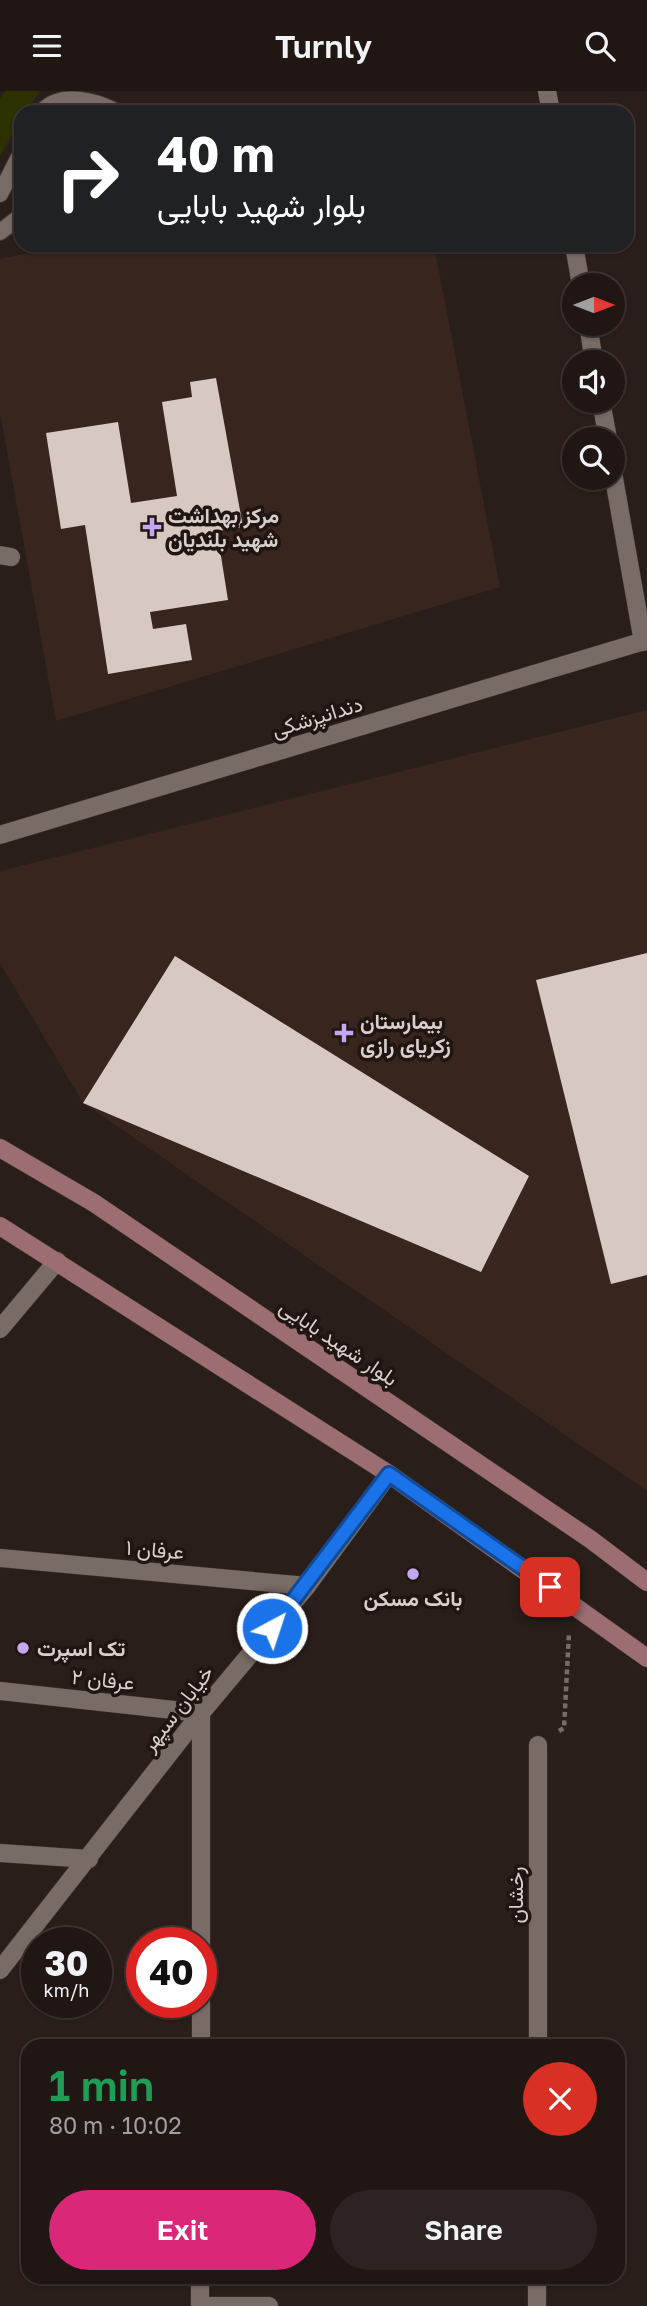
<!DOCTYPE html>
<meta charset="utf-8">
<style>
:root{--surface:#201614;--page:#2d2322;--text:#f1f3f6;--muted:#a29fa0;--line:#3d3534;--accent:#db2777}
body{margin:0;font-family:"Golos Text",Vazirmatn,sans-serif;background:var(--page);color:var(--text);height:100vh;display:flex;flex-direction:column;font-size:26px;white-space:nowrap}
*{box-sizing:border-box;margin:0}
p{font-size:23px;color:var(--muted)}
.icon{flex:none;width:38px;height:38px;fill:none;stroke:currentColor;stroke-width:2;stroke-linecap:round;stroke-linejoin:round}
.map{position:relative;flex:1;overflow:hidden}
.drawer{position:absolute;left:21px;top:1948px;width:604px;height:245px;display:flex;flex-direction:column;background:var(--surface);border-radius:21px;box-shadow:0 2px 5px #0004,0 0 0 2px var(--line)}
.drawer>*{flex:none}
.guide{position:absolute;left:14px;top:14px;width:620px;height:147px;border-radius:21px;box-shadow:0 2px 5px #0004,0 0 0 2px var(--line);background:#202124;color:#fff;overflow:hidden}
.needle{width:46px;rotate:90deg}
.fabs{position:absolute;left:562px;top:182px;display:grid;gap:14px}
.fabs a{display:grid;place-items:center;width:63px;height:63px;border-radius:50%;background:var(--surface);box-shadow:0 2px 5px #0004,0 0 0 2px var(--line);font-size:35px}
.speed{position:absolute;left:21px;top:1836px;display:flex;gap:14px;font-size:35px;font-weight:700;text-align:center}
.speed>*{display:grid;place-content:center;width:91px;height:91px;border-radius:50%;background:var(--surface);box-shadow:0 2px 5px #0004,0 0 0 2px var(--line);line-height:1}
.speed small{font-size:18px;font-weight:400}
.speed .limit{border:10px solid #d22;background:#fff;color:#111}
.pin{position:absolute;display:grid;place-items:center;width:60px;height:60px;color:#fff;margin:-30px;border-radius:14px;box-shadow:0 4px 10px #0006}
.me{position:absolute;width:77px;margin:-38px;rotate:40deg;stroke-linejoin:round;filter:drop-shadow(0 0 5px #0008)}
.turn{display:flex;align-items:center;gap:24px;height:147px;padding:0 28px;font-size:32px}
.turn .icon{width:91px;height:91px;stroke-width:2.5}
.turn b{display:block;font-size:49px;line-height:60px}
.round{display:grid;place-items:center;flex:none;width:74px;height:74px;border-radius:37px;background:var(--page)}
.headline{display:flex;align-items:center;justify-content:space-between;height:119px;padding:0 28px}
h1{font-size:42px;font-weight:600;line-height:52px;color:#1e9e55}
.button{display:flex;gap:14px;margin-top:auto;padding:14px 28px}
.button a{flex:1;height:80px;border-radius:42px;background:var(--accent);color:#fff;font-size:28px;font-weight:600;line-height:80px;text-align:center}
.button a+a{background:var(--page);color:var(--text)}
header{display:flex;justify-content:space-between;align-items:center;height:91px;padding:0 28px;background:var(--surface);font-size:32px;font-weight:600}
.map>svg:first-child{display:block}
</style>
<header><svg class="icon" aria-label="menu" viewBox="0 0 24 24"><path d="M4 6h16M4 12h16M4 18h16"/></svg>Turnly<svg class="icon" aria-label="search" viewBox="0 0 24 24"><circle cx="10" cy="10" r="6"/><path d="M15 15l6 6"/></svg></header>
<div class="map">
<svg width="647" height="2215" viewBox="0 0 647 2215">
<rect width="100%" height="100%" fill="#2a1e1a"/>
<path fill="#37251e" d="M66 154H434L500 496 56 630 0 322V168Z
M647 619V1400L83 1012 0 872V780Z"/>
<path fill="#2d3100" d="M6 0H40L25 21H21V28L0 65V7Z"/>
<path fill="#d8c8c2" d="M216 287 243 436 217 440 228 509 150 521 153 538 186 533 192 569 108 583 85 434 61 438 46 342 118 331 131 412 177 405 162 311 192 306 190 291Z
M647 862V1184L611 1193 536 889Z
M175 865 529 1085 481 1181 83 1012Z"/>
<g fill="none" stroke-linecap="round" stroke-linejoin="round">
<g stroke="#413835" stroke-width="18">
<path id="service" d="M42 21C59 0 95 9 117 21
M0 103 21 62
M0 141 21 125"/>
</g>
<g stroke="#413835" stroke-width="19">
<path id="minor" d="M547 0 551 21
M574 154 581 194
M588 233 594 271
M601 310 608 348
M612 376 643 551
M0 464 11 466
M0 1238 57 1170
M0 1467 307 1495
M0 1600 201 1622V1852
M0 1762 89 1768
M201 1955V1911
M538 1955V1654
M200 2215H269
M200 2215V2186
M537 2215V2186"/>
</g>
<g stroke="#413835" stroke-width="19">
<path id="tertiary" d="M0 744 647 549
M0 1879 201 1622 307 1495 389 1383"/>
</g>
<g stroke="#413835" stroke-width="19">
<path id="secondary" d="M0 1057 94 1112 590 1448 647 1491
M0 1135 389 1383 647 1567"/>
</g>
<path stroke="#766c68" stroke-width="4.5" stroke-dasharray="5 3.5" stroke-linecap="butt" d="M559 1640 564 1637 569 1542"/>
<use href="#service" stroke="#796b65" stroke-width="16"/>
<use href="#minor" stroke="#796b65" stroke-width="18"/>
<use href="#tertiary" stroke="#796b65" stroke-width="18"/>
<use href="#secondary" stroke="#9c6e72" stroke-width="18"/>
</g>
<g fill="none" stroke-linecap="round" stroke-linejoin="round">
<g stroke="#114b97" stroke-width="18">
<path id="route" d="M272 1537 389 1383 550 1496"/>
</g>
<use href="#route" stroke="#1a73e8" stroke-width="12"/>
</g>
<g fill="#c4a7f1" stroke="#201511" stroke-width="2.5">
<path d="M148.5 425.5h7v7h7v7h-7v7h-7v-7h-7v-7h7z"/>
<path d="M340.5 931.5h7v7h7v7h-7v7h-7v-7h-7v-7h7z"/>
<circle cx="413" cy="1483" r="7"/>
<circle cx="23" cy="1557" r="7"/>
</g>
<g text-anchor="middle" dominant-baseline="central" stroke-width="7" stroke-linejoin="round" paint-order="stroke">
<g font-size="21" font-weight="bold" fill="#d7cfcc" stroke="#201511" text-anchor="start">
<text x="168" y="424">مرکز بهداشت<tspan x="168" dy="24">شهید بلندیان</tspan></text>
<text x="360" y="930">بیمارستان<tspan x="360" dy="24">زکریای رازی</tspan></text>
<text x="413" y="1507" text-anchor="middle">بانک مسکن</text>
<text x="37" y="1557">تک اسپرت</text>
</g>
<g font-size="21" fill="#d7cfcc" stroke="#201511">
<text transform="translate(317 625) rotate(-17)">دندانپزشکی</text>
<text transform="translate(339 1251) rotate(34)">بلوار شهید بابایی</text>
<text transform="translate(155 1458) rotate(5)">عرفان ۱</text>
<text transform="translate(103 1588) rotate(6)">عرفان ۲</text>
<text transform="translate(177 1617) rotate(-52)">خیابان سپهر</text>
<text transform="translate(515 1804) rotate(-90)">رخشان</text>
</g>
</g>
</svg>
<div class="fabs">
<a><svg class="needle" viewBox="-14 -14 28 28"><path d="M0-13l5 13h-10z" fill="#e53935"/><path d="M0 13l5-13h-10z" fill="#a29fa0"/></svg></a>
<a><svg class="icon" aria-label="sound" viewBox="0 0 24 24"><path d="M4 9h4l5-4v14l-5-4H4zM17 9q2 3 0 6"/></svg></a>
<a><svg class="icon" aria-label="search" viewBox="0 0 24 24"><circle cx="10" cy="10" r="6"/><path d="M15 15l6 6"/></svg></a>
</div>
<div class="speed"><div>30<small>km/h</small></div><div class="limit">40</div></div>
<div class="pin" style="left:550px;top:1496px;background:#d93025"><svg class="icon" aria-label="arrive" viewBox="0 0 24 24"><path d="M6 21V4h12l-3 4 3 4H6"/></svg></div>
<svg class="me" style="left:272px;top:1537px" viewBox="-20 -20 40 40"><circle r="17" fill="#1a73e8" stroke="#fff" stroke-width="3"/><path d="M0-11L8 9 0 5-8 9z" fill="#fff"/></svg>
<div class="guide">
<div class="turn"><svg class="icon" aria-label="right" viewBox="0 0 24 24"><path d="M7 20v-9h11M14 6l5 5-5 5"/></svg><div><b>40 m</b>بلوار شهید بابایی</div></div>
</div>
<section class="drawer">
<div class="headline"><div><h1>1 min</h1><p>80 m · 10:02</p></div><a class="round" style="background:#d93025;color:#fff"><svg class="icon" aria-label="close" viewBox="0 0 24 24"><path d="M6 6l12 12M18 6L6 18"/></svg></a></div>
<div class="button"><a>Exit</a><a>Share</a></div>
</section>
</div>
